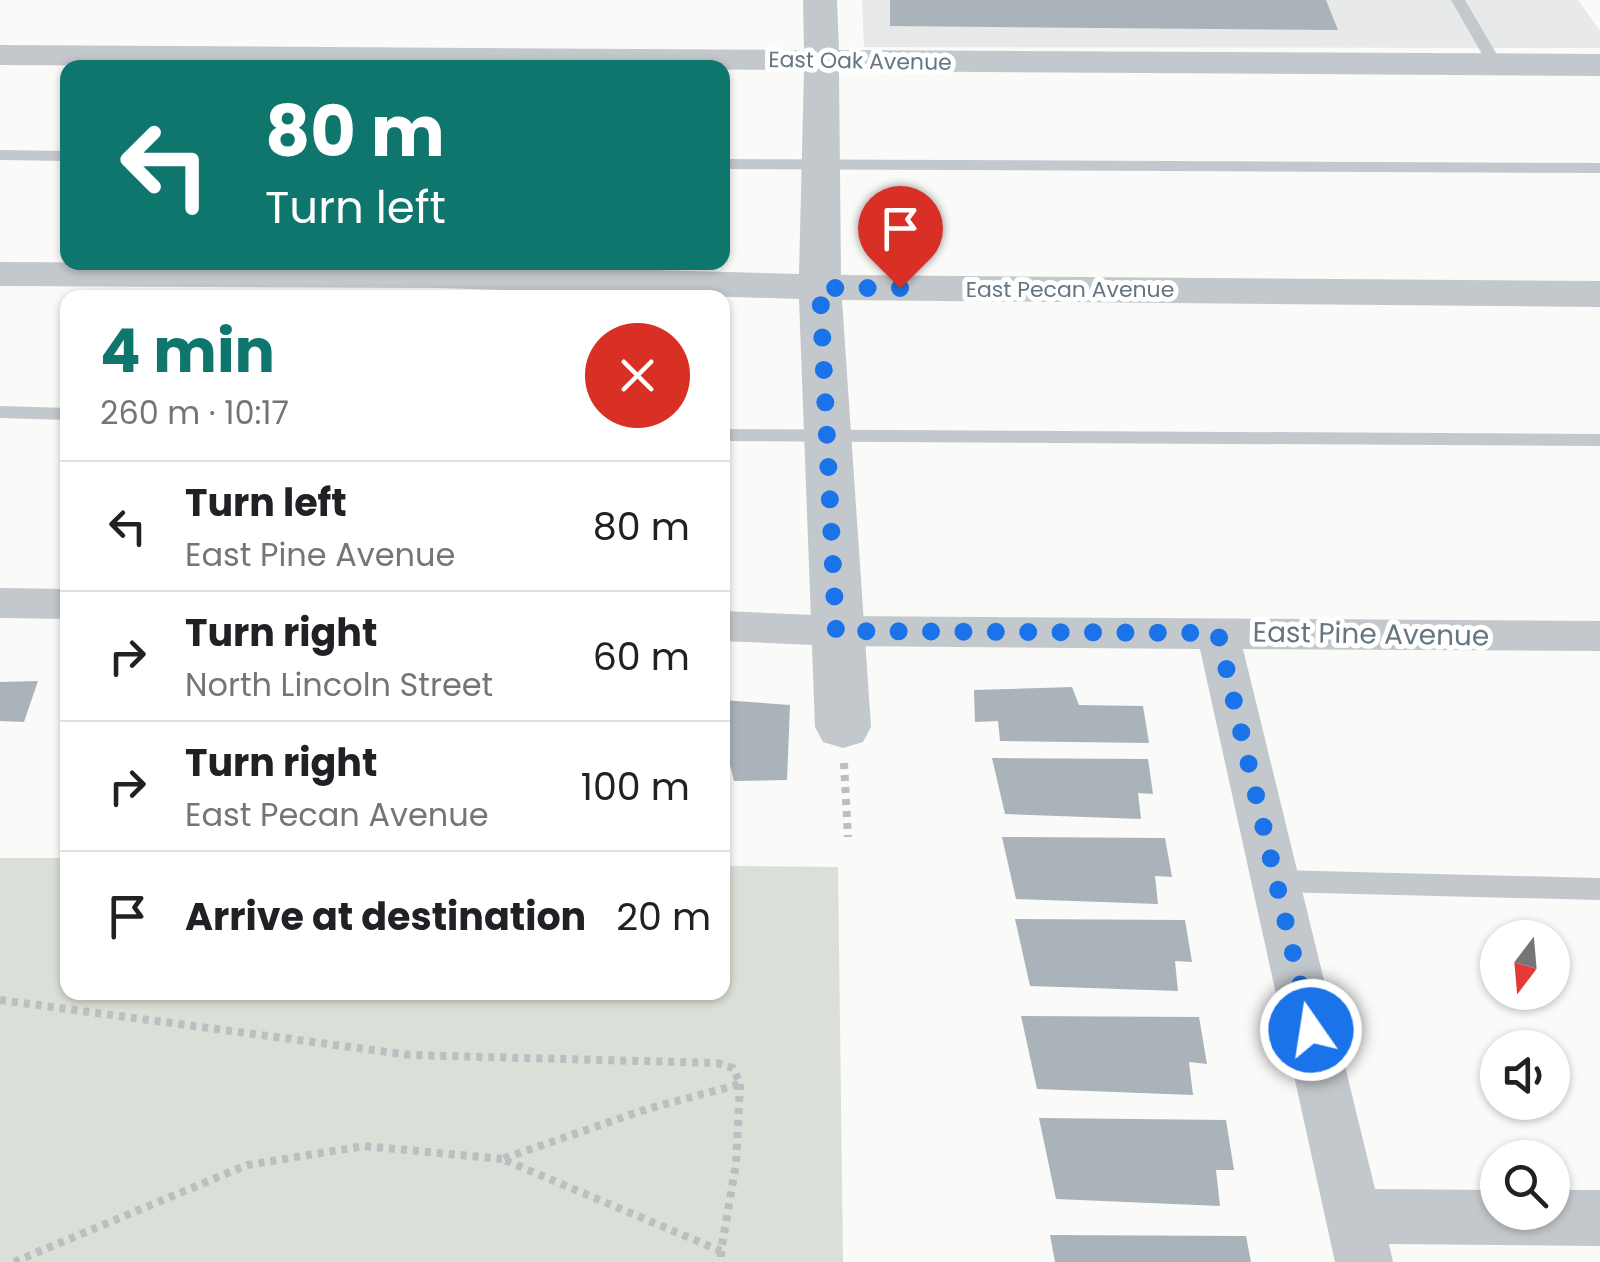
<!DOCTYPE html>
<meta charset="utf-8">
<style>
:root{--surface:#fff;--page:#f6f6f6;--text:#202124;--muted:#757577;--line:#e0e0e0;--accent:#0f766e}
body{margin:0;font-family:Poppins,sans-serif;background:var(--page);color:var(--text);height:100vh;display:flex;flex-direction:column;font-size:38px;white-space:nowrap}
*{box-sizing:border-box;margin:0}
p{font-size:32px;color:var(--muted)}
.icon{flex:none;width:55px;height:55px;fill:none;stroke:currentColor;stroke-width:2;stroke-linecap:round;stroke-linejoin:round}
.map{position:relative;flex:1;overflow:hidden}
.side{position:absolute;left:60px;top:290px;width:670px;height:710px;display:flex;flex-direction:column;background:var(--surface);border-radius:20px;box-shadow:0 2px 8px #0004}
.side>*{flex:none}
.guide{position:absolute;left:60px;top:60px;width:670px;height:210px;border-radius:20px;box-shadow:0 2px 8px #0004;background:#0f766e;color:#fff;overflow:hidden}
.needle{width:65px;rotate:196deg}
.tools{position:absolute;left:1480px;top:920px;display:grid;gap:20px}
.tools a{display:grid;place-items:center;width:90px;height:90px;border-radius:50%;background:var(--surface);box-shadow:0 2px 8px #0004;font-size:50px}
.pin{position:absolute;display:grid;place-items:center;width:85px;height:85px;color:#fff;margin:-102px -42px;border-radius:50% 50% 50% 0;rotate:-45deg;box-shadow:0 0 10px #0007}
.pin .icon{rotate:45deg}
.me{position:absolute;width:110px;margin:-55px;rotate:347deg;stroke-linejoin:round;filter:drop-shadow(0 0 8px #0008)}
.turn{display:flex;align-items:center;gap:35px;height:210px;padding:0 40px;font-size:45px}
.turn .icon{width:130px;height:130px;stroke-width:2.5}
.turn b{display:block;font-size:70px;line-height:85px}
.round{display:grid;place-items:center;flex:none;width:105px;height:105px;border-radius:52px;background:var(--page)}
.head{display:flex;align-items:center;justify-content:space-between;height:170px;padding:0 40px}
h1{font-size:60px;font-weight:700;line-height:75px;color:var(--accent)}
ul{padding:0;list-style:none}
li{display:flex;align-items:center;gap:30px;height:130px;padding:0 40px;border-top:2px solid var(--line)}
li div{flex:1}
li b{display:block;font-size:38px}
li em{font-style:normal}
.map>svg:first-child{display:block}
</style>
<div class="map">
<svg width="1600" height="1262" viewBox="0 0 1600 1262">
<rect width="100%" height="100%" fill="#fafaf8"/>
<path fill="#e8e9e9" d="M862 0H1578L1600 31V48L864 47Z"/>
<path fill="#dadfd7" d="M0 858H67L68 992H722L723 866 838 867 843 1262H0Z"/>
<path fill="#aab3b9" d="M890 0H1326L1338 30 890 26Z
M38 681 24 722 0 721V682Z
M1072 687 1079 705 1143 706 1149 743 1000 741 998 721 975 722 974 690Z
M722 700 790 705 787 780 734 781 730 765 722 764Z
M992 758 1148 759 1153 794 1138 793 1141 819 1005 814Z
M1002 837 1165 838 1172 877 1155 876 1158 904 1016 899Z
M1015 919 1185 920 1192 962 1175 961 1178 991 1030 986Z
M1021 1016 1199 1017 1207 1064 1189 1062 1193 1095 1037 1089Z
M1039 1118 1226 1120 1234 1170H1216L1220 1206 1056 1199Z
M1050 1235 1246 1236 1251 1262H1055Z"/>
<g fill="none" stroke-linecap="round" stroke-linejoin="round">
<path stroke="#bbbfc2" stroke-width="8" stroke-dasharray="6 6" stroke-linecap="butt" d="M844 763 848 837
M0 1000 410 1055 717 1063 733 1068 740 1084
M740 1084 736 1164 721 1251 502 1159 647 1109Z
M721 1251V1262
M14 1262 247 1165 364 1146 502 1159"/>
<path fill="#c3c8cc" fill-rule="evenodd" d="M1451 0H1465L1503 65 1500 68H1490Z
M0 150 68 151V161L0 160Z
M722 159 1600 163V173L722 169Z
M0 406 68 408V420L0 418Z
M722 429 1600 434V446L722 441Z
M1276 870 1600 878V900L1276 892 1267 889 1263 881 1267 873Z"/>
<path fill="#c3c8cc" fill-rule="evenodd" d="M0 588 68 589V619L0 618Z
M722 611 836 616 1600 621V651L1243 649 1375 1189 1498 1190V1212H1552V1190H1600V1246L1389 1244 1393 1262H1335L1200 649 836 646 722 641Z"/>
<path fill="#c3c8cc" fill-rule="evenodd" d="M803 0H837L839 50 1600 54V76L839 71 841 275 1600 281V307L842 300 871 727 863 742 843 748 823 742 815 727 799 299 439 288 0 286V262L439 264 799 274 804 70 0 65V45L804 50Z"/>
</g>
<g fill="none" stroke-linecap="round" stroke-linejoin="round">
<path stroke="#1a73e8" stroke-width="18" stroke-dasharray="0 32.4" d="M900 288H820L836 631 1218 633 1311 1030"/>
</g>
<g text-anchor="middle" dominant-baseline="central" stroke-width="10" stroke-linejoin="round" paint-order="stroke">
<g font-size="22" fill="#657683" stroke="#fff">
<text transform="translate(860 61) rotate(1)">East Oak Avenue</text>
<text x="1070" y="289">East Pecan Avenue</text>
</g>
<g font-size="28" fill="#657683" stroke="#fff">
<text transform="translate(1371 634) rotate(1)">East Pine Avenue</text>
</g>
</g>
</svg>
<div class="tools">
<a><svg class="needle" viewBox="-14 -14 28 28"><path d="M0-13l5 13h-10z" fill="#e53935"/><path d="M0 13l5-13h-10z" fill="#757577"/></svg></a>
<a><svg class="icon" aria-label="sound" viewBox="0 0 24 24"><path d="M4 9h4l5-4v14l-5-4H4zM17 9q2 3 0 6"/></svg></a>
<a><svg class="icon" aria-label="search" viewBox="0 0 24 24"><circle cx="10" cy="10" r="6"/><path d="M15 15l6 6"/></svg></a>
</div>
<div class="pin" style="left:900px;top:288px;background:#d93025"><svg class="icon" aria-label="arrive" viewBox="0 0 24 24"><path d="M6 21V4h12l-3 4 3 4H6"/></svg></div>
<svg class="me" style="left:1311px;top:1030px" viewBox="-20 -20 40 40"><circle r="17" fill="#1a73e8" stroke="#fff" stroke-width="3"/><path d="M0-11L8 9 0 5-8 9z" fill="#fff"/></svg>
<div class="guide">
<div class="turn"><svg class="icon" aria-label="left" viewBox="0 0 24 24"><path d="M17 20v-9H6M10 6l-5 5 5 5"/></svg><div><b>80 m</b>Turn left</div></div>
</div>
<section class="side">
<div class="head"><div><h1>4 min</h1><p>260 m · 10:17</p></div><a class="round" style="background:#d93025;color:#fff"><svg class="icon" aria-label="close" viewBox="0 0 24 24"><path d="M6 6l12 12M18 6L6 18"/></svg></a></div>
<ul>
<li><svg class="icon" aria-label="left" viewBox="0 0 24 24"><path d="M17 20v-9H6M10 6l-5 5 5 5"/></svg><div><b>Turn left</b><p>East Pine Avenue</p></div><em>80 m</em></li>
<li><svg class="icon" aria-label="right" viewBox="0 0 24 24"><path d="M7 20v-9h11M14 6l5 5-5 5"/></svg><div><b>Turn right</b><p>North Lincoln Street</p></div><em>60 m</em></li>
<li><svg class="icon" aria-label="right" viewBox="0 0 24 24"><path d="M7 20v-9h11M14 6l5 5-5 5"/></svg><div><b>Turn right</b><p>East Pecan Avenue</p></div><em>100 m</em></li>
<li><svg class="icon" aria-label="arrive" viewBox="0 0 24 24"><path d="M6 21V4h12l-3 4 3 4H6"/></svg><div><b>Arrive at destination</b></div><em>20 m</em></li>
</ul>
</section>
</div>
